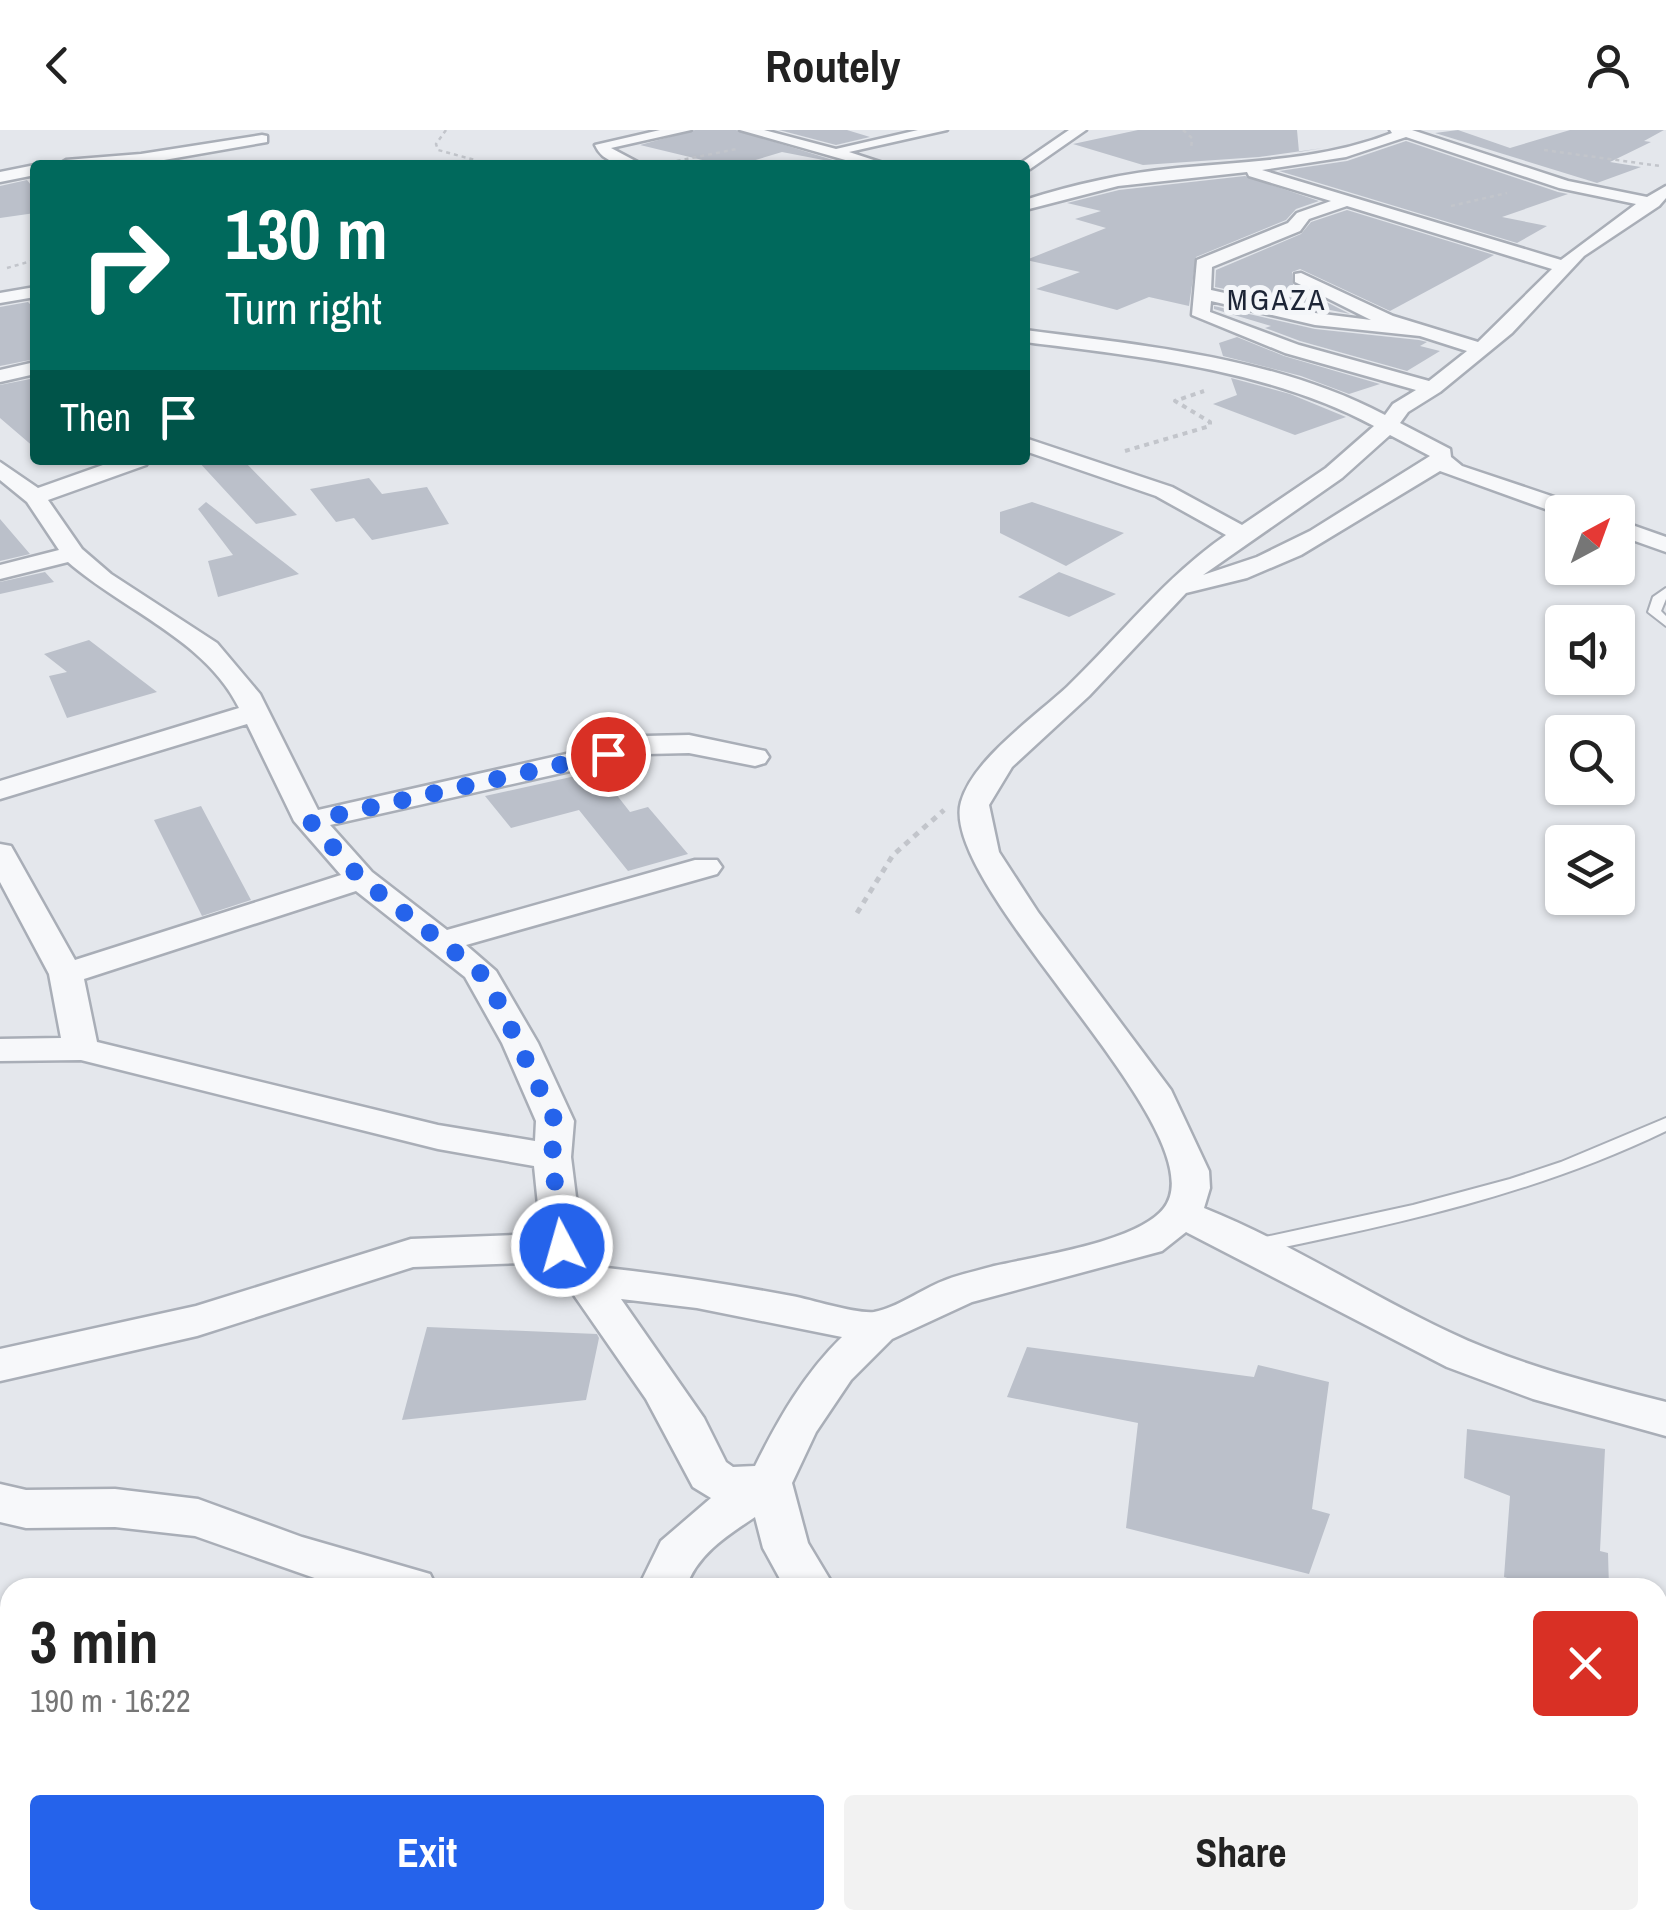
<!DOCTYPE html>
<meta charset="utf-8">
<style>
:root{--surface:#fff;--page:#f2f2f2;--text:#222;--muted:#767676;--accent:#2563eb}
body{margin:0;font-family:"Archivo Narrow",sans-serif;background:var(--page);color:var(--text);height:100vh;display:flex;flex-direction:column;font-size:38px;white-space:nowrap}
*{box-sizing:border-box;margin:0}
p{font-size:32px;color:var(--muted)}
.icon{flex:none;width:55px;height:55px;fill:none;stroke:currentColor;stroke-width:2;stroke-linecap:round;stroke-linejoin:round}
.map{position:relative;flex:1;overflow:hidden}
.drawer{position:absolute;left:0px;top:1448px;width:1668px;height:352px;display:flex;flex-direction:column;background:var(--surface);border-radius:30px 30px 0 0;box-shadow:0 2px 8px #0004}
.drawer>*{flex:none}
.hud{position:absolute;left:30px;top:30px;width:1000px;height:305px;border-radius:10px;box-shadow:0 2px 8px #0004;background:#00695c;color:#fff;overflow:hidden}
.needle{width:65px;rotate:41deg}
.fabs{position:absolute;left:1545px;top:365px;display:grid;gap:20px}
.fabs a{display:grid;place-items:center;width:90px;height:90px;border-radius:10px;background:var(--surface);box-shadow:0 2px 8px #0004;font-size:50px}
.pin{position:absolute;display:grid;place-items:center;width:85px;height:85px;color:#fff;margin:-42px;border:5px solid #fff;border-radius:50%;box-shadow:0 2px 10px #0007}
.me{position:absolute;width:110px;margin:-55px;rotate:354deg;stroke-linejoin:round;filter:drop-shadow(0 0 8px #0008)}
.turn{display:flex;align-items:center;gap:35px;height:210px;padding:0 30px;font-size:45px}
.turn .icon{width:130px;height:130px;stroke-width:2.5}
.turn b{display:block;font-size:70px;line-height:85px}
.then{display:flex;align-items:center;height:95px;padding:0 30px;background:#0003;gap:20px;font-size:38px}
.round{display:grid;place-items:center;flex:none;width:105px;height:105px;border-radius:10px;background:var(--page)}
.overview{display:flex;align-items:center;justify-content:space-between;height:170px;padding:0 30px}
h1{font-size:60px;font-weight:800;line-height:75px}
.primary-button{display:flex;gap:20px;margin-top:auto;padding:20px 30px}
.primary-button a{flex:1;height:115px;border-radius:10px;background:var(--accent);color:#fff;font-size:40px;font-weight:800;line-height:115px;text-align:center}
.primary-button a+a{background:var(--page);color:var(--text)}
header{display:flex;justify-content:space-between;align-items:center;height:130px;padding:0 30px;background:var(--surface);font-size:45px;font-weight:800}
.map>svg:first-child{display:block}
</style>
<header><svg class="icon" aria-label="back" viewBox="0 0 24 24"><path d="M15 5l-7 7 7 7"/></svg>Routely<svg class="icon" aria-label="person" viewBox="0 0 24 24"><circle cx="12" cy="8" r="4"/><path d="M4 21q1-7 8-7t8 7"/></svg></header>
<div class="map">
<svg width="1666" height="1799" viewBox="0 0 1666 1799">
<rect width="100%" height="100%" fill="#e4e7ec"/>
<path fill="#bbc0ca" d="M695 0H736L849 35 782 22 739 35H723L640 15Z
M779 0H847L870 7 836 15Z
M1138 0H1297L1299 22 1323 18 1259 27 1143 35 1073 14Z
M1458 0 1510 18 1570 0H1664L1644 11 1651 12 1610 32 1641 37 1597 53 1435 3Z
M1406 11 1558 62 1568 64 1502 87 1547 96 1517 113 1279 41 1347 31Z
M1245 46 1319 71 1296 79 1286 90 1196 127 1189 176 1149 167 1117 180 1036 159 1080 142 1026 130 1106 98 1075 89 1101 81 1067 73 1119 60Z
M27 50 35 60V83L0 88V56Z
M1347 80 1494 125 1390 181 1300 139 1292 142 1293 155 1350 184 1215 157 1216 140 1301 104 1311 92Z
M28 172 35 179V229L0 236V177Z
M1214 176 1315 199 1419 210 1427 212 1420 216 1440 221 1407 241 1300 211 1265 198 1271 196 1214 179Z
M1237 207 1284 226 1380 254 1349 264 1301 246 1223 226 1219 213Z
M35 248V318L0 288V255Z
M1231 248 1290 264 1346 287 1295 305 1213 274 1237 265Z
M197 330H243L297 385 256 394Z
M369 348 382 364 427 357 449 394 372 410 354 388 336 392 310 359Z
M206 372 299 444 218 467 208 431 233 425 198 379Z
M1032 372 1124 403 1066 436 1000 403V382Z
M0 389 30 424 0 431Z
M45 442 54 452 0 464V452Z
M1059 442 1116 464 1069 487 1018 467Z
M89 510 157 562 67 588 49 546 67 542 44 524Z
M598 641 630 682 648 677 688 724 628 741 579 680 511 698 485 666Z
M201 676 251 770 202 786 154 690Z
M427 1197 597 1204 599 1208 586 1270 402 1290Z
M1027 1217 1254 1247 1258 1235 1329 1252 1312 1379 1330 1384 1309 1444 1126 1398 1138 1293 1007 1267Z
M1467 1299 1605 1319 1600 1421 1608 1423 1609 1458H1539L1504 1447 1510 1366 1464 1348Z"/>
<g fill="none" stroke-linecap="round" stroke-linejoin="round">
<g stroke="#a9aeb7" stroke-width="4">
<path id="lane" d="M1666 458V469L1661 481 1666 486V496L1648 482 1653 467Z
M1666 988V1001C1536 1064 1397 1094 1256 1123L1249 1121 1246 1116 1249 1111 1256 1109 1413 1075 1510 1049 1561 1032Z"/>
</g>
<g stroke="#a9aeb7" stroke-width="5">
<path id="street" d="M660 0H691L611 18 643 35C624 35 603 34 595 15Z
M740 0H764L836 19 918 0H947L849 22 889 35H863Z
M1069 0H1086L1030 39 1025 41V35H1018Z
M1390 0H1412L1568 51 1647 67 1666 56V68L1659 76 1584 126 1512 203 1440 262 1408 282 1400 293 1450 319 1451 327 1462 336 1584 377 1588 382 1562 385 1440 341 1301 425 1247 448 1186 463 1089 566 1012 637 989 675 999 722 1038 782 1171 960 1209 1041 1210 1058 1204 1078C1289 1112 1366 1163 1449 1202 1518 1235 1592 1253 1666 1272V1306L1533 1269 1447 1237 1186 1102 1162 1121 972 1172 892 1209 851 1250 816 1302 792 1353 808 1413 835 1458H785L763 1418 755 1387C728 1405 696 1425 686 1458H638L661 1411 711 1368 693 1357 646 1269 551 1132 413 1137 197 1206 0 1251V1219L196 1176 411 1109 541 1104 534 1036 438 1019 81 930 0 931V909L61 908 49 844 0 752V714L11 716 15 723 75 830 341 745 294 691 247 594 0 669V651L239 578C206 510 123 480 68 432L0 449V435L59 420 27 372 0 350V332L38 358 117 330H149L146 335 48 370 82 419 111 444 217 513 260 564 318 680 646 606 689 605 765 621 769 627 765 633 755 636 689 623 646 624 330 695 372 742 447 800 695 730H717L722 737 717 744 466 815 496 841 538 913 574 991 571 1027 582 1115 598 1137C664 1144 728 1154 792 1166 813 1170 856 1184 874 1182 897 1178 922 1159 943 1151 960 1144 977 1141 994 1136 1037 1126 1138 1112 1164 1078 1222 1004 937 757 961 672 973 629 1036 586 1068 556 1121 505 1165 447 1226 405L1156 366 1025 321V308L1172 357 1242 395 1326 338 1374 296C1267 239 1143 227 1025 212V200C1146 216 1275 227 1385 285L1393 274 1416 260 1285 223 1192 185 1197 130 1288 93 1297 83 1331 71 1249 46 1247 42 1118 56 1025 80V70C1074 54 1126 43 1177 38 1250 31 1323 30 1392 3ZM1406 7 1559 58 1636 74 1561 130 1262 40 1346 27ZM1347 76 1552 139 1478 212 1393 186 1301 143 1295 144V152L1371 190 1315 183 1211 160 1212 137 1300 101 1309 89ZM1211 171 1315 195 1420 206 1467 221 1429 251 1299 215 1210 182ZM1390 305 1430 326 1310 401 1257 427 1203 445 1342 348ZM356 761 465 847 502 913 536 991 535 1011 438 995 97 912 84 849ZM621 1169 697 1178 842 1207C804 1244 779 1288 755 1336L733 1337 726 1332 704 1288Z
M262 5 267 6V12L141 34 58 35 66 30 141 24Z
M35 35V45L0 52V42Z
M35 157V167L0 173V163Z
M35 232V244L0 252V240Z
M1618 390 1666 407V422L1618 405Z
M0 1354 26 1360 115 1359 198 1369 302 1407 430 1444 437 1458H343L195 1406 115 1397 26 1398 0 1392Z
M0 1587 10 1589V1635L0 1633Z
M1666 1726V1799H1632L1633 1790H1658V1729Z
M509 1790H636L635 1799H513Z
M1056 1790H1113L1117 1799H1060Z"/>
</g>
<path stroke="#c2c5cb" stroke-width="2.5" stroke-dasharray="4 4" stroke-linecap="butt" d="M446 0 436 14 438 20 475 30
M1183 0 1192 8 1191 20
M1544 20 1660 36
M661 34 737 19
M1451 76 1507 63
M7 138 35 130"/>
<path stroke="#c2c5cb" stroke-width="4" stroke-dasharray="5 5" stroke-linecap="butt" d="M1125 321 1210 296V292L1175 271 1204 261"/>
<path stroke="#c2c5cb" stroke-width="5" stroke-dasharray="6 6" stroke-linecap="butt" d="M857 783 893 725 944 680"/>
<use href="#lane" fill="#f7f8fa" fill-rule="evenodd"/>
<use href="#street" fill="#f7f8fa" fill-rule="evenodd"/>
</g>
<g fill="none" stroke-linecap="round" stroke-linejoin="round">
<path stroke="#2563eb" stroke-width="18" stroke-dasharray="0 32.4" d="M562 1116 552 1027 555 991 496 867 479 841 361 749 310 691 608 624"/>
</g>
<g text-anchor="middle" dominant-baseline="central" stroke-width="10" stroke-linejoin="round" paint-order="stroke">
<g font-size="30" letter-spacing="2.5" fill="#1d2536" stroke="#f4f6f9">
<text x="1277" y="169">MGAZA</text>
</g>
</g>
</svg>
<div class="fabs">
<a><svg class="needle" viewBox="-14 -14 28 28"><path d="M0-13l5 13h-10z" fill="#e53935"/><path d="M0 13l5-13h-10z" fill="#767676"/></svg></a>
<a><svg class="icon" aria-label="sound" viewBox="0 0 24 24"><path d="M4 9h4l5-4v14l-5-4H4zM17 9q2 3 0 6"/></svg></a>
<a><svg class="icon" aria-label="search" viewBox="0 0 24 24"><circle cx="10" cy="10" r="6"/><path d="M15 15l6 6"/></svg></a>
<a><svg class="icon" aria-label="layers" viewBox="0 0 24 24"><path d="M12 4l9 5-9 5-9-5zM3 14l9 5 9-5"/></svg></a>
</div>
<div class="pin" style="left:608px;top:624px;background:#d93025"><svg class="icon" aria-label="arrive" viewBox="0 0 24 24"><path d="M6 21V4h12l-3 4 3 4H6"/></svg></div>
<svg class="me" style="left:562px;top:1116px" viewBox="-20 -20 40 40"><circle r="17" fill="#2563eb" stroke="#fff" stroke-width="3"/><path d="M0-11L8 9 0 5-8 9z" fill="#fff"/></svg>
<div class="hud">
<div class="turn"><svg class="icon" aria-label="right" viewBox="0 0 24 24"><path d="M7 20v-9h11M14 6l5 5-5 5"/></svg><div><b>130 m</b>Turn right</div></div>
<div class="then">Then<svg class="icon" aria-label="arrive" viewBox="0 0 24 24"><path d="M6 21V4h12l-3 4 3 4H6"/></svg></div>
</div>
<section class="drawer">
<div class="overview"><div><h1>3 min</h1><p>190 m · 16:22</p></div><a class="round" style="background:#d93025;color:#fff"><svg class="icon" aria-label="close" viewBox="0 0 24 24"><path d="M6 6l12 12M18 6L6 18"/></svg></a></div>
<div class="primary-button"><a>Exit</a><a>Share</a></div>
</section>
</div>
